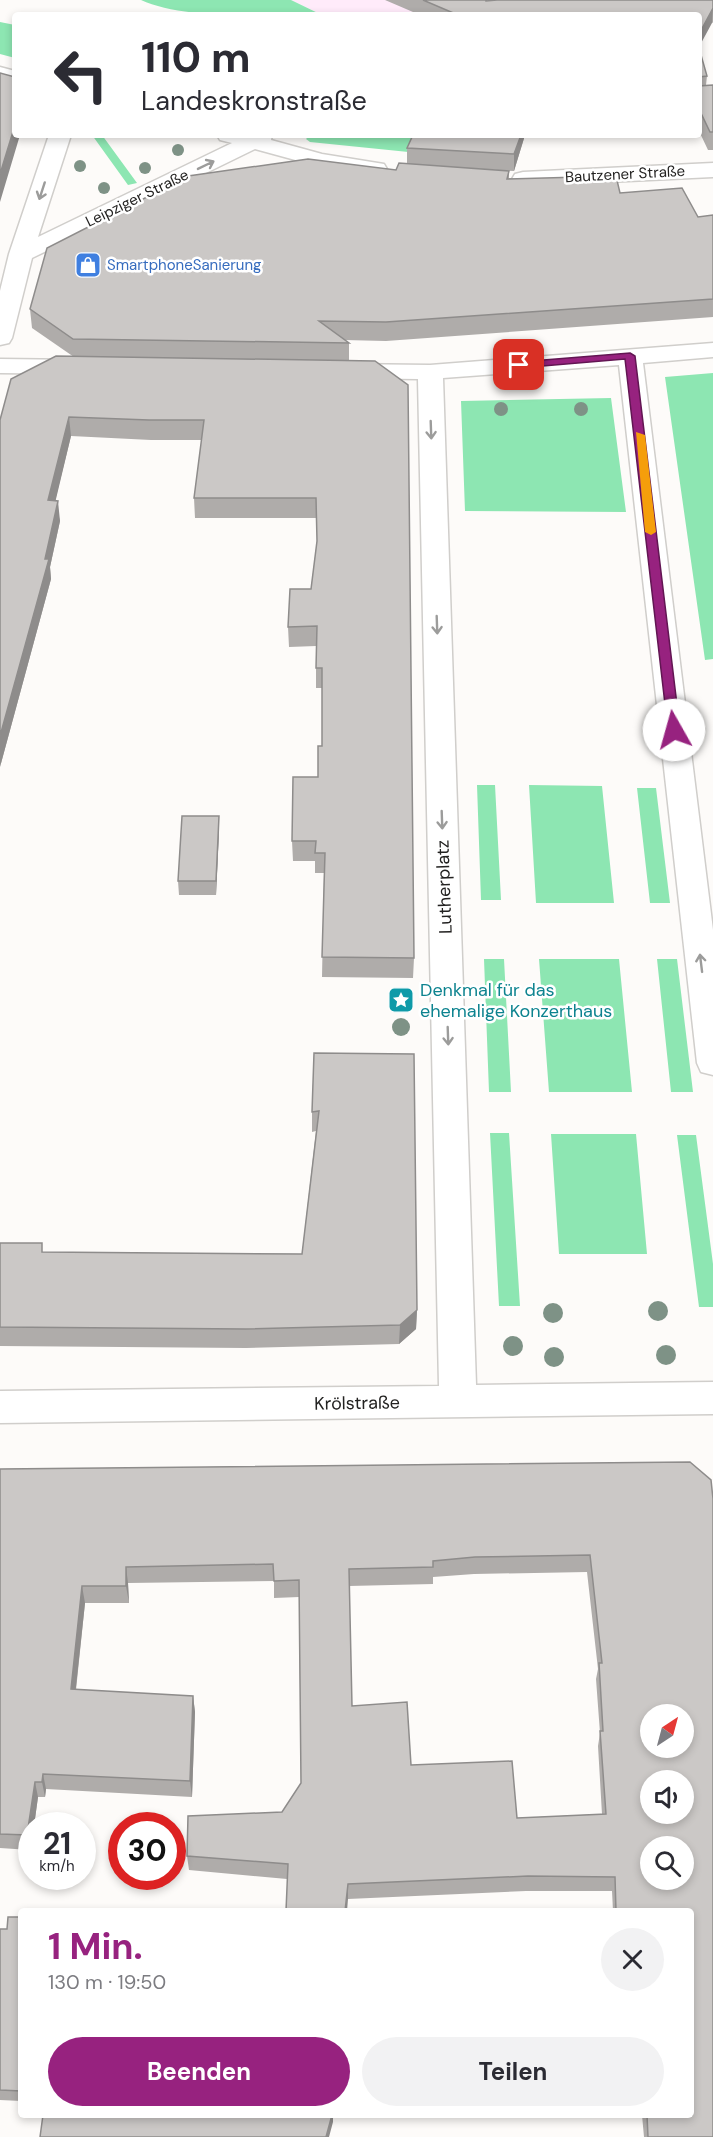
<!DOCTYPE html>
<html lang="de">
<meta charset="utf-8">
<style>
:root{--surface:#fff;--page:#f2f2f3;--text:#2b2b33;--muted:#7c7c81;--accent:#97227f}
body{margin:0;font-family:"DM Sans",sans-serif;background:var(--page);color:var(--text);height:100vh;display:flex;flex-direction:column;font-size:22px;white-space:nowrap}
*{box-sizing:border-box;margin:0}
p{font-size:20px;color:var(--muted)}
.icon{flex:none;width:33px;height:33px;fill:none;stroke:currentColor;stroke-width:2;stroke-linecap:round;stroke-linejoin:round}
.map{position:relative;flex:1;overflow:hidden}
.details{position:absolute;left:18px;top:1908px;width:676px;height:210px;display:flex;flex-direction:column;background:var(--surface);border-radius:6px;box-shadow:0 3px 9px #0003}
.details>*{flex:none}
.hud{position:absolute;left:12px;top:12px;width:690px;height:126px;border-radius:6px;box-shadow:0 3px 9px #0003;background:#fff;color:var(--text);overflow:hidden}
.needle{width:39px;rotate:36deg}
.controls{position:absolute;left:640px;top:1704px;display:grid;gap:12px}
.controls a{display:grid;place-items:center;width:54px;height:54px;border-radius:50%;background:var(--surface);box-shadow:0 3px 9px #0003;font-size:30px}
.speed{position:absolute;left:18px;top:1812px;display:flex;gap:12px;font-size:30px;font-weight:700;text-align:center}
.speed>*{display:grid;place-content:center;width:78px;height:78px;border-radius:50%;background:var(--surface);box-shadow:0 3px 9px #0003;line-height:1}
.speed small{font-size:15px;font-weight:400}
.speed .limit{border:9px solid #d22;background:#fff;color:#111}
.pin{position:absolute;display:grid;place-items:center;width:51px;height:51px;color:#fff;margin:-26px;border-radius:12px;box-shadow:0 3px 9px #0006}
.me{position:absolute;width:66px;margin:-33px;rotate:353deg;stroke-linejoin:round;filter:drop-shadow(0 0 4px #0008)}
.turn{display:flex;align-items:center;gap:21px;height:126px;padding:0 30px;font-size:27px}
.turn .icon{width:78px;height:78px;stroke-width:2.5}
.turn b{display:block;font-size:42px;line-height:51px}
.round{display:grid;place-items:center;flex:none;width:63px;height:63px;border-radius:32px;background:var(--page)}
.summary{display:flex;align-items:center;justify-content:space-between;height:102px;padding:0 30px}
h1{font-size:36px;font-weight:700;line-height:45px;color:var(--accent)}
.button{display:flex;gap:12px;margin-top:auto;padding:12px 30px}
.button a{flex:1;height:69px;border-radius:36px;background:var(--accent);color:#fff;font-size:24px;font-weight:700;line-height:69px;text-align:center}
.button a+a{background:var(--page);color:var(--text)}
.map>svg:first-child{display:block}
</style>
<div class="map">
<svg width="713" height="2137" viewBox="0 0 713 2137">
<rect width="100%" height="100%" fill="#fdfbf9"/>
<path fill="#ffebfa" d="M291 0H474L444 15H322Z"/>
<path fill="#8de6b2" d="M141 0H291L322 15C273 15 183 20 141 0Z
M0 22 15 25V58L0 54Z
M92 135H102L137 183 128 185Z
M310 135H420L428 154 310 142 306 139Z
M713 373V659L705 660 665 377Z
M611 398 626 512 465 511 461 401Z
M477 785H495L501 900H481Z
M529 785 602 786 614 903H536Z
M637 788H656L670 903H650Z
M484 959H504L511 1092H489Z
M539 959H619L632 1092H549Z
M657 959H677L693 1092H671Z
M490 1133H509L520 1306H499Z
M551 1134H636L647 1254H559Z
M677 1135H696L713 1264V1307H699Z"/>
<g fill="none" stroke-linecap="round" stroke-linejoin="round">
<g stroke="#d0cecb" stroke-width="3">
<path id="street" d="M0 67 15 71V83L0 79Z
M49 135H71L38 237 232 143 220 140 217 135H272L271 140 322 154 384 164 387 169 384 174 376 176 321 167 255 149 32 258 12 338 9 343 0 345V291L9 254Z
M713 163V177L523 186 515 184 512 179 515 174 523 172Z
M713 343V357L643 363 713 930V1075L701 1072 697 1063 619 365 443 378 476 1385 713 1382V1414L0 1423V1391L439 1386 418 379 344 378 335 376 332 371 335 366 344 364 430 365Z
M0 359 82 360 91 362 94 367 91 372 82 374 0 373Z"/>
</g>
<use href="#street" fill="#fff" fill-rule="evenodd"/>
</g>
<g fill="#7e9286">
<circle cx="178" cy="150" r="6"/>
<circle cx="80" cy="166" r="6"/>
<circle cx="145" cy="168" r="6"/>
<circle cx="104" cy="188" r="6"/>
<circle cx="501" cy="409" r="7"/>
<circle cx="581" cy="409" r="7"/>
<circle cx="401" cy="1027" r="9"/>
<circle cx="658" cy="1311" r="10"/>
<circle cx="553" cy="1313" r="10"/>
<circle cx="513" cy="1346" r="10"/>
<circle cx="666" cy="1355" r="10"/>
<circle cx="554" cy="1357" r="10"/>
</g>
<path fill="#afacaa" fill-rule="evenodd" d="M385 0H713V23L699 15H420Z
M699 48 707 76 706 85H713V150H708L699 131Z
M413 135H525L514 171 417 165 509 171V178L620 193 698 217 713 215V317L386 341 344 340 349 343V361L414 958 413 978 322 977 324 873H315V861H293L292 841 318 777 322 746V688H316V646L289 647 288 627 311 589 317 541V518H195L194 498 202 440H151L71 436 55 501 60 521 50 567 51 579 0 767 74 357 32 328 30 309 396 170 407 164V148Z
M219 816V830L216 895H179L178 881Z
M314 1053 417 1310 416 1329 399 1344 246 1348 0 1346V1243L43 1252 302 1254 316 1131 312 1132V1112Z
M690 1462 713 2137H644L642 2115H692V1911H613L612 1891H526L348 1899 287 1879 189 1870 187 1856 282 1812 301 1783 299 1597 274 1598V1581L128 1583 129 1603H85L76 1690 193 1696 195 1712 192 1797 46 1789 45 1797H38L34 1826H32V1842L30 1850 0 1848V1469ZM587 1572 598 1669 596 1679 600 1733 598 1746 602 1814 517 1818 411 1765 352 1706 349 1586 433 1584V1577L474 1574Z
M21 1917V2101L0 2100V1929H7Z"/>
<path fill="#8e8c8b" d="M713 8 712 23 699 47V34Z
M15 125V135H20L0 202V174Z
M521 135H525L514 171V154Z
M69 417 71 436 51 520 48 500Z
M58 501 60 521 50 567 51 579 0 767V736L45 559Z
M219 816V830L216 895V881Z
M417 1310 416 1329 399 1344 400 1325Z
M126 1567 128 1583 129 1603 126 1586Z
M82 1586 85 1603 74 1705 71 1689Z
M193 1696 195 1712 192 1797 190 1781Z
M43 1774 46 1789 45 1797 42 1782Z
M35 1782 38 1797 34 1826H32V1842L30 1850 27 1835Z
M348 1884V1899L347 1911H345Z
M332 2115H333V2122L329 2137H326Z"/>
<path fill="#cbc8c6" stroke="#8e8c8b" stroke-width="1.5" fill-rule="evenodd" d="M423 0H486V1L497 0H713V8L699 34V15H458Z
M699 48 707 76 699 77Z
M0 73 15 77V125L0 174Z
M713 85V132H710L699 109V86Z
M413 135H521L514 154 407 148Z
M308 159 396 170 399 163 509 171 507 179 616 176 620 193 682 188 698 217 713 215V299L386 322 319 321 349 343 73 339 30 309 47 248 188 176Z
M56 356 375 361 408 385 414 958 322 957 325 853H315L316 841H292L293 777H318V746H322V668H316L317 626 288 627 290 589H311L317 541 316 498H194L204 420H149L69 417 48 500 58 501 45 559H49L0 736V420L11 379Z
M182 816H219L216 881H178Z
M314 1053 414 1054 417 1310 400 1325 245 1329 0 1327V1243H42V1252L302 1254 319 1111 312 1112Z
M690 1462 711 1480 713 1499V2137H648L647 2115H692V1911H616L615 1877 528 1876 348 1884 345 1911H286L288 1864 187 1856 188 1816 282 1812 301 1783 299 1580 274 1581 273 1564 126 1567V1586H82L71 1689 193 1696 190 1781 43 1774 42 1782H35L27 1835 0 1834V1469ZM590 1555 602 1663H599L603 1731H600L606 1814 517 1818 512 1761 411 1765 407 1702 352 1706 349 1569 433 1567V1561L475 1557ZM651 1714H684V1748H651ZM651 1780H684V1814H651ZM651 1846H684V1880H651Z
M8 1917H21V2091L0 2090V1929H7Z
M43 2115H332L326 2137H40Z"/>
<defs><path id="oneway-shaft" d="M-6 0H5M1.5-3L5.5 0L1.5 3" fill="none" stroke-width="1.6" stroke-linecap="round" stroke-linejoin="round" transform="scale(1.5)"/></defs>
<g stroke="#9c9c9b">
<use href="#oneway-shaft" transform="translate(206 165) rotate(-26)"/>
<use href="#oneway-shaft" transform="translate(42 191) rotate(108)"/>
<use href="#oneway-shaft" transform="translate(431 430) rotate(88)"/>
<use href="#oneway-shaft" transform="translate(437 625) rotate(88)"/>
<use href="#oneway-shaft" transform="translate(442 820) rotate(88)"/>
<use href="#oneway-shaft" transform="translate(701 963) rotate(-97)"/>
<use href="#oneway-shaft" transform="translate(448 1036) rotate(88)"/>
</g>
<path fill="#97227f" stroke="#621653" stroke-width="1.5" d="M630 353 635 356 680 730 674 734 668 730 625 359 519 368 514 365 519 362Z"/>
<path fill="#f59e0b" d="M636 432 645 435 656 532 651 535 645 532Z"/>
<defs>
<g id="shop-square" transform="scale(1.35)"><rect x="-9" y="-9" width="18" height="18" rx="4" fill="#3f7fe0" stroke="#fff"/><path d="M-5-2.5h2.3a2.7 3.5 0 0 1 5.4 0H5L5.5 6h-11ZM-1.5-2.5h3a1.5 2.3 0 0 0-3 0Z" fill="#fff"/></g>
<g id="sight-square" transform="scale(1.35)"><rect x="-9" y="-9" width="18" height="18" rx="4" fill="#0f9aa8" stroke="#fff"/><path d="M0-6L1.8-2.2L6-1.7L2.9 1.2L3.7 5.4L0 3.3L-3.7 5.4L-2.9 1.2L-6-1.7L-1.8-2.2Z" fill="#fff"/></g>
</defs>
<g fill-rule="evenodd">
<use href="#shop-square" x="88" y="265"/>
<use href="#sight-square" x="401" y="1000"/>
</g>
<g text-anchor="middle" dominant-baseline="central" stroke-width="5" stroke-linejoin="round" paint-order="stroke">
<g font-size="15" fill="#232221" stroke="#fff">
<text transform="translate(625 174) rotate(-3)">Bautzener Straße</text>
<text transform="translate(137 198) rotate(-26)">Leipziger Straße</text>
</g>
<g font-size="15" fill="#366cbe" stroke="#fff" text-anchor="start">
<text x="107" y="265">SmartphoneSanierung</text>
</g>
<g font-size="18" fill="#232221" stroke="#fff">
<text transform="translate(444 887) rotate(-92)">Lutherplatz</text>
<text transform="translate(357 1403) rotate(-1)">Krölstraße</text>
</g>
<g font-size="18" fill="#0d838f" stroke="#fff" text-anchor="start">
<text x="420" y="990">Denkmal für das<tspan x="420" dy="21">ehemalige Konzerthaus</tspan></text>
</g>
</g>
</svg>
<div class="controls">
<a><svg class="needle" viewBox="-14 -14 28 28"><path d="M0-13l5 13h-10z" fill="#e53935"/><path d="M0 13l5-13h-10z" fill="#7c7c81"/></svg></a>
<a><svg class="icon" aria-label="sound" viewBox="0 0 24 24"><path d="M4 9h4l5-4v14l-5-4H4zM17 9q2 3 0 6"/></svg></a>
<a><svg class="icon" aria-label="search" viewBox="0 0 24 24"><circle cx="10" cy="10" r="6"/><path d="M15 15l6 6"/></svg></a>
</div>
<div class="speed"><div>21<small>km/h</small></div><div class="limit">30</div></div>
<div class="pin" style="left:519px;top:365px;background:#d93025"><svg class="icon" aria-label="arrive" viewBox="0 0 24 24"><path d="M6 21V4h12l-3 4 3 4H6"/></svg></div>
<svg class="me" style="left:674px;top:730px" viewBox="-20 -20 40 40"><circle r="19" fill="#fff"/><path d="M0-13L10 11 0 6-10 11z" fill="#97227f"/></svg>
<div class="hud">
<div class="turn"><svg class="icon" aria-label="left" viewBox="0 0 24 24"><path d="M17 20v-9H6M10 6l-5 5 5 5"/></svg><div><b>110 m</b>Landeskronstraße</div></div>
</div>
<section class="details">
<div class="summary"><div><h1>1 Min.</h1><p>130 m · 19:50</p></div><a class="round"><svg class="icon" aria-label="close" viewBox="0 0 24 24"><path d="M6 6l12 12M18 6L6 18"/></svg></a></div>
<div class="button"><a>Beenden</a><a>Teilen</a></div>
</section>
</div>
